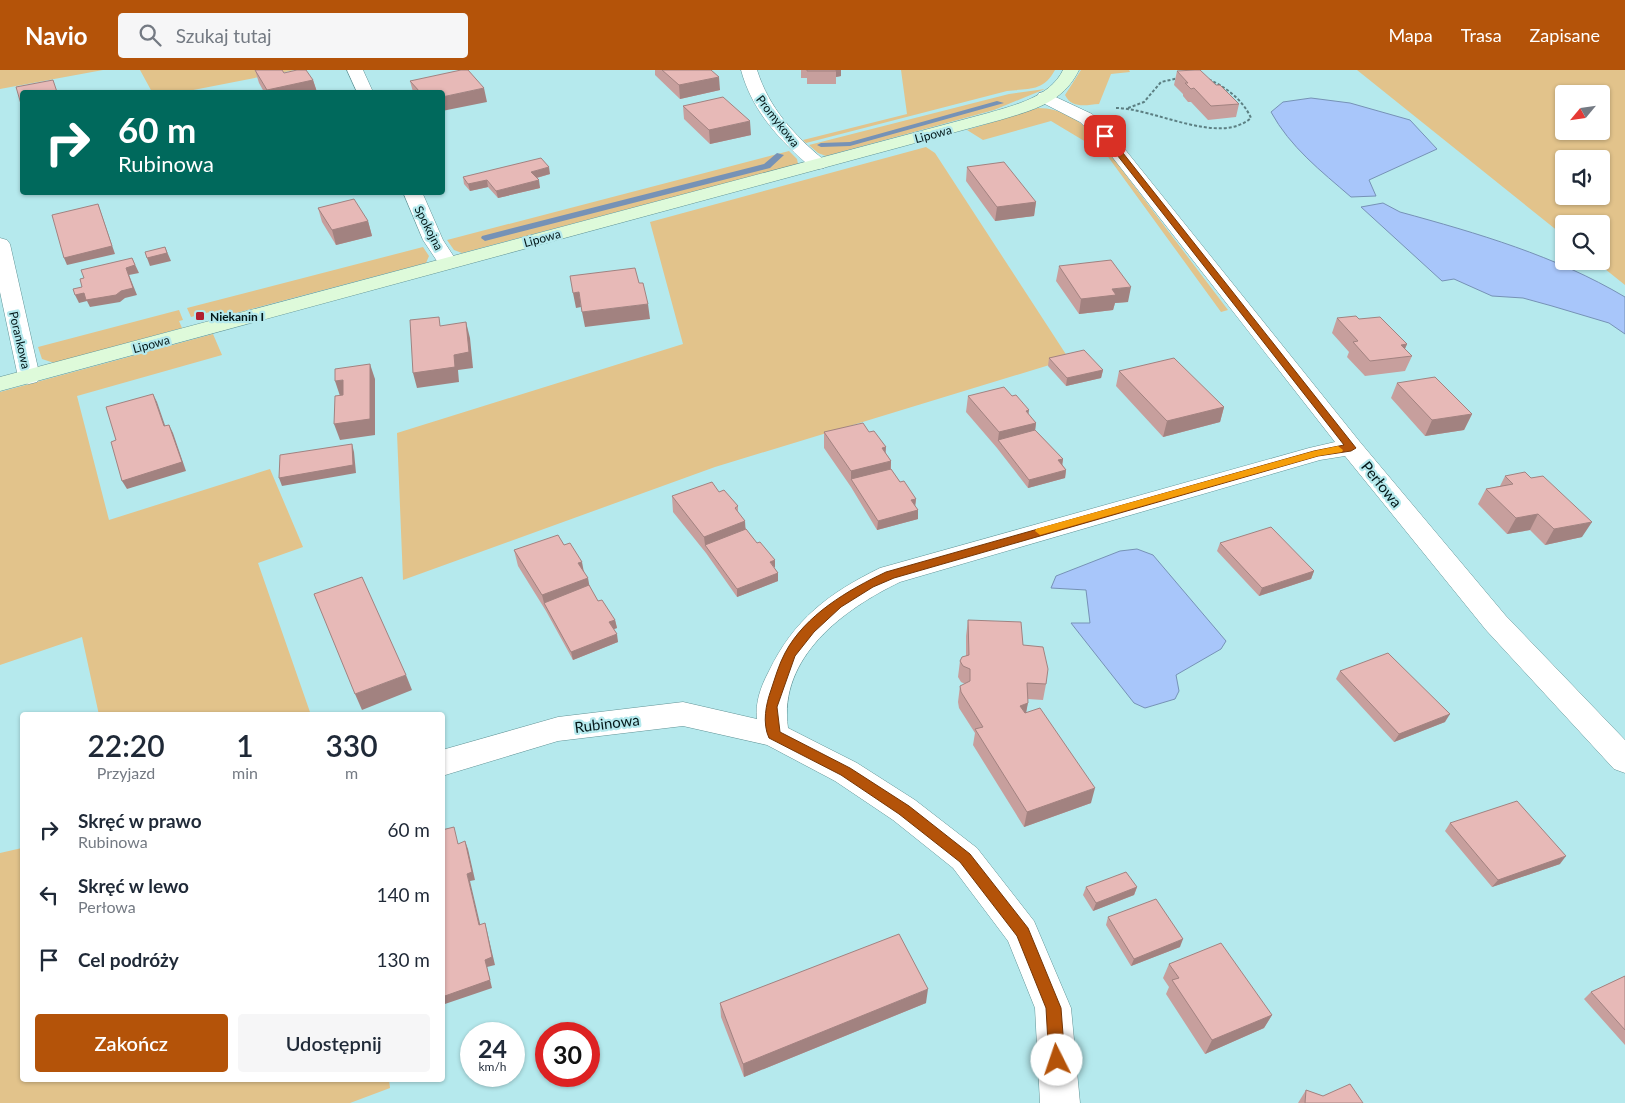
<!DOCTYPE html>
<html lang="pl">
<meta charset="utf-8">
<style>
:root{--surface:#fff;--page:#f6f6f7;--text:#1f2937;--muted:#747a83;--accent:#b45309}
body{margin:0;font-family:Lato,sans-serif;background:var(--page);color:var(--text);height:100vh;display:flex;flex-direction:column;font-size:19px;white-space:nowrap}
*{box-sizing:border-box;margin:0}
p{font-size:16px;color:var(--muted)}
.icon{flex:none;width:28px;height:28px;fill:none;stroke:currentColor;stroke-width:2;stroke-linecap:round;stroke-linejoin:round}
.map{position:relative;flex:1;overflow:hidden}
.panel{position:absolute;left:20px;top:642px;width:425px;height:370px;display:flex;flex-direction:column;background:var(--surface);border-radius:5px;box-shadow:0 1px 4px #0004}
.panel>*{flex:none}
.hud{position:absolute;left:20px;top:20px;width:425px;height:105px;border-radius:5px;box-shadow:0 1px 4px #0004;background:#00695c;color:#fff;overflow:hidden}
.needle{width:32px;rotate:241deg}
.fabs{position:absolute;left:1555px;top:15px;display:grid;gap:10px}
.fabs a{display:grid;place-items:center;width:55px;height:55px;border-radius:5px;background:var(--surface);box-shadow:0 1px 4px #0004;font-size:25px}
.speed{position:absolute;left:460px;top:952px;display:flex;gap:10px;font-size:25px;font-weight:700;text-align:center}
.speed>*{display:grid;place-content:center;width:65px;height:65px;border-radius:50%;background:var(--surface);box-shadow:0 1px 4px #0004;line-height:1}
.speed small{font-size:12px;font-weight:400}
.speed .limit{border:8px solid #d22;background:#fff;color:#111}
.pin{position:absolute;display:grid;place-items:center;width:42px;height:42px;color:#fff;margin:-21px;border-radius:10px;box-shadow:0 2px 8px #0006}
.me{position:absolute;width:55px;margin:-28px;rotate:356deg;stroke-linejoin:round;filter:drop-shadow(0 0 4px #0008)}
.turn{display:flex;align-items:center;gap:18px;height:105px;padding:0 15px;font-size:22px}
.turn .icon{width:65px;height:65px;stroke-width:2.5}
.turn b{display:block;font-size:35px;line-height:42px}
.eta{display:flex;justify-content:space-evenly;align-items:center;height:85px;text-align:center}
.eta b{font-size:30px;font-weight:600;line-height:35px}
.button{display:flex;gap:10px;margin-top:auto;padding:10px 15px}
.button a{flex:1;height:58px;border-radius:5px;background:var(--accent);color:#fff;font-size:20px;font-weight:600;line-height:58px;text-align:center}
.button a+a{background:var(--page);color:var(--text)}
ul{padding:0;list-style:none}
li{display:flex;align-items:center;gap:15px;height:65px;padding:0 15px}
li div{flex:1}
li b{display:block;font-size:19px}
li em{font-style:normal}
header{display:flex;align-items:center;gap:30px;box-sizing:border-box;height:70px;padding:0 25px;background:var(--accent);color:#fff}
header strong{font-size:24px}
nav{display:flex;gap:28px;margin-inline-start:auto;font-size:18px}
.search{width:350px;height:45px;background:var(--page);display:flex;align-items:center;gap:12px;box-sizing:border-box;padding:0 18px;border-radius:5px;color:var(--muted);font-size:19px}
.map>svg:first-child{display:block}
</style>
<header>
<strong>Navio</strong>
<div class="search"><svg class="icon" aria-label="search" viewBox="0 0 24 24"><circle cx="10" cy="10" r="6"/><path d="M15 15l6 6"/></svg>Szukaj tutaj</div>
<nav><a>Mapa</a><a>Trasa</a><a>Zapisane</a></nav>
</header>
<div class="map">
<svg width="1625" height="1033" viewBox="0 0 1625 1033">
<rect width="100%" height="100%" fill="#b5e9ed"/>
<path fill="#e2c38b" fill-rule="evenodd" d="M0 0H103L0 19Z
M140 0H295L183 22H152Z
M901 0H1055C1043 22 1029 18 1007 21L806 73 803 70 907 44Z
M1081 0H1129L1130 2 1111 4 1099 34C1086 35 1072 39 1065 25Z
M1357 0H1625V215L1595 191H1601V154H1564V166ZM1564 24H1601V61H1564ZM1564 89H1601V126H1564Z
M1045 19 994 40 826 86 818 83 809 75 1009 24Z
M1038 38C1062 38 1080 51 1097 67L1228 240 1221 242 1106 84 1051 51 983 70 967 60Z
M926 77 935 83 1069 289 715 397 403 510 397 363 683 274 650 152Z
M789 81 797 89 798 94 462 183 454 180 447 170Z
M423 177 429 186 426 193 217 248 214 241 191 247 187 238Z
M179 240 183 250 179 251 182 258 54 293 42 289 38 277Z
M213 264 222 285 77 326 109 450 270 399 303 477 258 493 311 645H99L82 567 0 595V322Z
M22 778V1010H389L390 1018 350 1033H0V783Z"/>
<path fill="#a8c6fa" stroke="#7692b6" d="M1311 28 1350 33 1410 50 1437 79 1369 110 1376 126 1351 127C1321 101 1290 77 1271 42L1283 32Z
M1383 133 1400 142C1477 163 1556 186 1625 227V264L1609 253 1552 236 1523 228 1492 226 1454 209 1442 211 1361 137Z
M1137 479 1153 485 1226 571 1221 579 1176 605 1179 621 1175 629 1145 638 1134 633 1071 553H1090L1086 520 1051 518 1056 506 1120 481Z"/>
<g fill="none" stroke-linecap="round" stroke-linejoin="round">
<path fill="#7692b6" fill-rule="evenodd" d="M997 31 1004 33 850 76 821 77 817 75 821 73 850 72Z
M777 83 784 85 770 98 485 171 481 168 482 166 764 94Z"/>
<g stroke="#629497" stroke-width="1">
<path id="street" d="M347 0H363L373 22H357Z
M741 0H757C769 38 794 65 824 90L827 94 824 98 818 99 812 98C780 71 752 41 741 0Z
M1045 22 1092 44 1111 62 1360 372 1506 546 1625 670V703L1614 699 1486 560 1345 386 1320 390 900 512C844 539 778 587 788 658L857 693 915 730 977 778 1034 851 1071 938 1080 1033H1040L1035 938 1008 871 953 798 893 750 835 711 767 675 683 656 558 671 442 706V680L558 647 683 632 757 649C755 632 761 616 769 601 794 549 829 523 880 498L1309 378 1335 372 1099 70 1080 52 1039 31 1037 27 1039 23Z
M403 122H422L443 170 458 193 455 197 448 199 441 197 423 170Z
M0 168 7 170 10 174 40 307 37 312 29 314 21 312 18 307 0 222Z"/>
</g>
<g stroke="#629497" stroke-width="1">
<path id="secondary" d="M1063 0H1079C1063 33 1033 40 1000 50L0 321V307L988 43C1015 35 1050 27 1063 0Z"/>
</g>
<path stroke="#5c7f82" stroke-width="2" stroke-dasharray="3 2" stroke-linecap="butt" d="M1116 38C1154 38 1219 76 1251 48 1243 30 1226 17 1208 9
M1128 38 1144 32 1161 12 1179 8"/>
<use href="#street" fill="#fff" fill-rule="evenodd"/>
<use href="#secondary" fill="#defada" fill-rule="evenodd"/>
</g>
<path fill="#c79f9d" d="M255 0 284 3 313 10 317 22H264L259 13Z
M655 0H711L720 20 680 29 655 5Z
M801 0H841V6L836 7V14H807V8H801Z
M1177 1 1216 15 1239 34 1236 47 1208 50 1191 32H1188L1183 26V24L1174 15Z
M410 11 487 32 442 22H413Z
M683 36 751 65 710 74 684 49Z
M967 97 1036 132 1034 146 995 151 966 111Z
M550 104 537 108 540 118 498 128 488 117 470 121 464 114 463 107Z
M318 138 368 151 372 166 336 175 322 152Z
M1059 196 1128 232 1115 233 1113 240 1079 244 1056 211Z
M1337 248 1359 249 1407 274 1405 279 1412 286 1405 301 1365 306 1347 287 1349 282 1332 263Z
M1049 288 1103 300 1101 308 1066 316 1048 296Z
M1119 301 1224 337 1220 352 1163 367 1116 316Z
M1397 313 1472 344 1464 360 1425 366 1391 328Z
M968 326H1012L1036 353 1035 360 1063 389 1062 394 1066 400 1065 408 1028 418 997 378 966 342Z
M824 362 885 382 891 391V399L900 412 916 429 915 436 918 440V449L877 460 851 417 824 378Z
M1505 406 1531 408 1582 467 1545 475 1530 460 1507 464 1478 434 1486 419 1500 416Z
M719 422 738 436V442L746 459 778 503V511L737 527 706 483 673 442 672 426Z
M1220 473 1314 501 1311 509 1259 526 1217 481Z
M564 475 584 501 589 516 598 531 615 550 617 558 614 559 618 572 573 590 546 541 518 496 514 480Z
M968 550 1023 575 1046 614 1043 630 1028 629 1026 643 1091 733 1024 757 973 675 975 663 959 638 958 632 960 616 965 614 961 612 958 607 960 591 966 586V566Z
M1340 601 1445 652 1394 672 1336 609Z
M1450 753 1560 794 1492 817 1445 761Z
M1086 817H1137L1134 825 1093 841 1083 825Z
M1108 847 1180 877 1131 896 1106 855Z
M1169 894 1272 945 1264 958 1205 984 1166 924 1169 917 1163 908Z
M1625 906V975L1584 929 1591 922Z
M720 933H926L744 1007 721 947Z
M1306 1020 1323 1026 1363 1033H1298Z"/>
<path fill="#a28280" d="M835 0H841V6L836 7V1Z
M719 7 720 20 680 29 679 15Z
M313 10 317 22H268L267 20Z
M484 18 487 32 442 41V27Z
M750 51 751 65 710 74 709 60Z
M549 97 550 104 532 109 531 102Z
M487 110 488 117 470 121 468 114Z
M539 110 540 118 498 128 496 121Z
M1036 132 1034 146 995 151 997 137Z
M98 134 115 184 67 195 64 188Z
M368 151 372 166 336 175 332 160Z
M165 177 171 191 150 196 147 188Z
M132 188 139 203 129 205 137 225 125 228 120 232 90 237 87 231 79 233 75 225 126 198Z
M1131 217 1128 232 1115 233 1113 240 1079 244 1081 229 1112 219Z
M579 222 581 237 576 238 573 223Z
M648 234 650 249 585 257 582 242Z
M466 252 470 268 473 298 458 300 459 312 417 318 413 303 454 285Z
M1407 274 1401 287V275Z
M370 294 375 309V365L340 370 334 354Z
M1103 300 1101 308 1066 316 1067 308Z
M343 310 348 325 340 326 335 311Z
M153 324 157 332 168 364 164 356Z
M1224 337 1220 352 1163 367 1167 351Z
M1029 340 1027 355 1036 353 1034 369 998 370 997 378 999 362 1026 341Z
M1472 344 1464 360 1425 366 1432 350Z
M169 355 173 363 186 401 127 419 122 411Z
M352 374 354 382 356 403 282 416 279 408Z
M886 377 885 393 891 391 890 407 851 409V401L882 378Z
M1063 389 1062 397 1058 390Z
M1066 400 1065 408 1028 418 1029 410Z
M916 429 915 437 911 430Z
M918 440V449L877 460 878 451Z
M1538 444 1530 460 1507 464 1516 448Z
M745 451 746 467 705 475 704 467Z
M1592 452 1582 467 1545 475 1554 459Z
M775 490V498L770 492Z
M582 492 585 508 578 493Z
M1314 501 1311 509 1259 526 1262 518Z
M778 503V511L737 527V519Z
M588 508 591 524 544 533 542 525Z
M615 550 617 558 611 560 609 552Z
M617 564 618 572 573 590 571 582Z
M406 605 412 620 362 640 355 624Z
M1028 633 1025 648 1020 636Z
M1450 644 1445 652 1394 672 1399 664Z
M1095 718 1091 733 1024 757 1027 742Z
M465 771 468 779 475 810 470 811 482 862 479 855 473 829 467 804Z
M1566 786 1560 794 1492 817 1498 810Z
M1137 817 1134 825 1093 841 1096 833Z
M485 853 487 861 495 895 487 897 492 918 442 935V927Z
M1183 869 1180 877 1131 896 1134 889Z
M928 919 926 933 744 1007 743 994Z
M1272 945 1264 958 1205 984 1212 970Z"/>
<path fill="#e7b9b7" stroke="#a28280" d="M255 0H282L284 3 297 0H306L313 10 267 20Z
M461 0H468L484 18 442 27V22H420L410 11Z
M662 0H711L719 7 679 15Z
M807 0H836V1H807Z
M1195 0H1200L1216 15H1220L1239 34 1211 36 1194 18 1191 19 1185 13H1188L1177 1Z
M53 10 57 22H22V33L21 34 16 17Z
M723 27 750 51 709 60 683 36Z
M541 88 549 97 531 102 539 110 496 121 487 110 468 114 463 107Z
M1004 92 1036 132 997 137 967 97Z
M354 129 368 151 332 160 318 138Z
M98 134 112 176 64 188 52 145Z
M165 177 167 183 147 188 145 182Z
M132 188 135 195 126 198 133 218 121 221 116 225 86 230 84 223 75 225 73 219 82 217 80 209 84 208 81 200Z
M1111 190 1131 217 1112 219 1116 225 1081 229 1059 196Z
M635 198 639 213H643L648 234 582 242 579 222 573 223 570 206Z
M1356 246 1359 249 1380 247 1407 274 1401 275 1412 286 1370 291 1353 272 1358 271 1337 248Z
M439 247 440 256 466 252 469 282 454 285 455 297 413 303 410 250Z
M1084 280 1103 300 1067 308 1049 288Z
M1174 288 1224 337 1167 351 1119 301Z
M370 294V349L334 354 335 326 343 325V310L335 311V299Z
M1435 307 1472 344 1432 350 1397 313Z
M1004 317 1012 326 1016 325 1029 340 1026 341 1036 353 999 362 968 326Z
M153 324 164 356 169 355 182 392 122 411 111 372 116 370 106 337Z
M863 353 869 362 874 361 886 377 882 378 891 391 851 401 824 362Z
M1035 360 1063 389 1058 390 1066 400 1029 410 998 370Z
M352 374 353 395 279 408 280 385Z
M891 399 900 412 904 411 916 429 911 430 918 440 878 451 851 409Z
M1525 402 1531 408 1543 406 1592 452 1554 459 1538 444 1516 448 1486 419 1513 414 1505 406Z
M712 412 719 422 724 420 738 436 735 438 745 451 704 467 672 426Z
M1271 457 1314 501 1262 518 1220 473Z
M746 459 757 473 760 472 775 490 770 492 778 503 737 519 705 475Z
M558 465 564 475 570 473 582 492 578 493 588 508 542 525 514 480Z
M362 507 406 605 355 624 314 524Z
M589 515 598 531 602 530 615 550 609 552 617 564 571 582 544 533Z
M968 550 1021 552 1023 575 1043 577 1048 599 1046 614 1027 613 1028 633 1020 636 1025 643 1040 638 1095 718 1027 742 975 659 983 657 961 622 960 616 970 611V599L963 596 960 591 962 587 969 585Z
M1388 583 1450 644 1399 664 1340 601Z
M1517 731 1566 786 1498 810 1450 753Z
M454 757 458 774 465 771 472 802 467 804 473 829 479 855 485 853 492 887 485 890 490 910 442 927V760Z
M1126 802 1137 817 1096 833 1086 817Z
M1156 829 1183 869 1134 889 1108 847Z
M899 864 928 919 743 994 720 933Z
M1221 873 1272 945 1212 970 1172 910 1179 908 1169 894Z
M1625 906V960L1591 922Z
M1350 1014 1363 1033H1305L1306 1020 1323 1026Z"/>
<path fill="#b45309" stroke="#753606" d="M1103 64H1108L1356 378 1351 381 1318 386 894 508 873 517 841 537 814 562 795 586 777 637 780 662 850 698 909 736 970 784 1028 858 1061 938 1065 990 1063 995 1057 998 1052 995 1049 990 1046 938 1017 866 960 792 899 744 841 705 769 668C762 653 766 634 771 620 775 608 779 594 785 583 805 545 848 520 886 502L1314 381 1344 375 1103 67Z"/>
<path fill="#f59e0b" d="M1338 376 1343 380 1342 382 1318 386 1040 465 1035 461 1036 459 1314 381Z"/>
<rect fill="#b11f30" stroke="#b5e9ed" stroke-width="2" x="195" y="241" width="10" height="10" rx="2.5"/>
<g text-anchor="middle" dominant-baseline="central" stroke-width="4.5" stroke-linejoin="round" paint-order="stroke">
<g font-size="12" fill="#031718" stroke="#b5e9ed">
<text transform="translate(778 51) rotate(52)">Promykowa</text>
<text transform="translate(933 64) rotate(-15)">Lipowa</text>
<text transform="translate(429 158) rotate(63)">Spokojna</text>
<text transform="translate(542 168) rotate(-15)">Lipowa</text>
<text transform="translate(20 270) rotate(77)">Porankowa</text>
<text transform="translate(151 274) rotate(-15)">Lipowa</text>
</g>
<g font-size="12" font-weight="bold" fill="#031718" stroke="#b5e9ed" text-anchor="start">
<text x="210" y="246">Niekanin I</text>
</g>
<g font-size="15" fill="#031718" stroke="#b5e9ed">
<text transform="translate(1382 414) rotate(51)">Perłowa</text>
<text transform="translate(607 653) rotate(-7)">Rubinowa</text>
</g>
</g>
</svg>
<div class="fabs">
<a><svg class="needle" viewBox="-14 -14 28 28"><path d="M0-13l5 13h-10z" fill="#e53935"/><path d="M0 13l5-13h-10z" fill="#747a83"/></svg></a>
<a><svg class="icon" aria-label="sound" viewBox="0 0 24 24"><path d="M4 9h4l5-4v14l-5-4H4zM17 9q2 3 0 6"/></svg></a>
<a><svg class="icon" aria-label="search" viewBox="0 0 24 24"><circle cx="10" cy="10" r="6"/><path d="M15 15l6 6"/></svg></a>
</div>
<div class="speed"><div>24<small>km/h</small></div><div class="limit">30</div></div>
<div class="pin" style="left:1105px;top:66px;background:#d93025"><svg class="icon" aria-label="arrive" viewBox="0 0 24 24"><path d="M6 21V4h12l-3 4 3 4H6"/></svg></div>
<svg class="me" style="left:1057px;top:990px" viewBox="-20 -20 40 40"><circle r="19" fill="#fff"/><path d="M0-13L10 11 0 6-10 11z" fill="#b45309"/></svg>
<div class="hud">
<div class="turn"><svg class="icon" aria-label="right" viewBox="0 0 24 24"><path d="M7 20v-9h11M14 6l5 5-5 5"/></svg><div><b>60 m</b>Rubinowa</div></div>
</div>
<section class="panel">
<div class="eta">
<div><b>22:20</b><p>Przyjazd</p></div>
<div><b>1</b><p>min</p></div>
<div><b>330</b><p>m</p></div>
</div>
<ul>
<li><svg class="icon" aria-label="right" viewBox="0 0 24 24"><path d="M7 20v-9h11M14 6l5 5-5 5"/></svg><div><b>Skręć w prawo</b><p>Rubinowa</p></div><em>60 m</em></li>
<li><svg class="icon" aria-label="left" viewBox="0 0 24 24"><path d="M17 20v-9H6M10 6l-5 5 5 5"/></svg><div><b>Skręć w lewo</b><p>Perłowa</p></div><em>140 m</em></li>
<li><svg class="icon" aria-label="arrive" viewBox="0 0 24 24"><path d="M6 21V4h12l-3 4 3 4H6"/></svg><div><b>Cel podróży</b></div><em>130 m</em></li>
</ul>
<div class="button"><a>Zakończ</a><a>Udostępnij</a></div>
</section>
</div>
